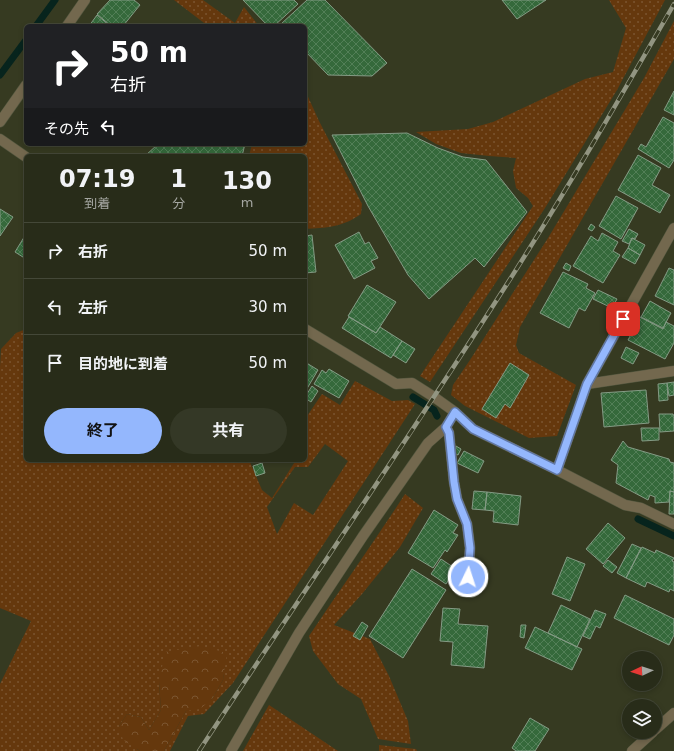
<!DOCTYPE html>
<html lang="ja">
<meta charset="utf-8">
<style>
:root{--surface:#282c19;--page:#343826;--text:#f1f3f6;--muted:#a5a7a2;--line:#444838;--accent:#94b7fd}
body{margin:0;font-family:"DejaVu Sans","Noto Sans JP",sans-serif;background:var(--page);color:var(--text);height:100vh;display:flex;flex-direction:column;font-size:15px;white-space:nowrap}
*{box-sizing:border-box;margin:0}
p{font-size:13px;color:var(--muted)}
.icon{flex:none;width:22px;height:22px;fill:none;stroke:currentColor;stroke-width:2;stroke-linecap:round;stroke-linejoin:round}
.map{position:relative;flex:1;overflow:hidden}
.details{position:absolute;left:24px;top:154px;width:283px;height:308px;display:flex;flex-direction:column;background:var(--surface);border-radius:6px;box-shadow:0 2px 6px #0003,0 0 0 1px var(--line)}
.details>*{flex:none}
.top-card{position:absolute;left:24px;top:24px;width:283px;height:122px;border-radius:6px;box-shadow:0 2px 6px #0003,0 0 0 1px var(--line);background:#202124;color:#fff;overflow:hidden}
.needle{width:26px;rotate:266deg}
.fabs{position:absolute;left:622px;top:651px;display:grid;gap:8px}
.fabs a{display:grid;place-items:center;width:40px;height:40px;border-radius:50%;background:var(--surface);box-shadow:0 2px 6px #0003,0 0 0 1px var(--line);font-size:20px}
.pin{position:absolute;display:grid;place-items:center;width:34px;height:34px;color:#fff;margin:-17px;border-radius:8px;box-shadow:0 2px 6px #0006}
.me{position:absolute;width:44px;margin:-22px;rotate:4deg;stroke-linejoin:round;filter:drop-shadow(0 0 3px #0008)}
.turn{display:flex;align-items:center;gap:14px;height:84px;padding:0 20px;font-size:18px}
.turn .icon{width:52px;height:52px;stroke-width:2.5}
.turn b{display:block;font-size:28px;line-height:34px}
.then{display:flex;align-items:center;height:38px;padding:0 20px;background:#0003;gap:8px;font-size:15px}
.eta{display:flex;justify-content:space-evenly;align-items:center;height:68px;text-align:center}
.eta b{font-size:24px;font-weight:700;line-height:28px}
.cta{display:flex;gap:8px;margin-top:auto;padding:8px 20px}
.cta a{flex:1;height:46px;border-radius:24px;background:var(--accent);color:#111;font-size:16px;font-weight:700;line-height:46px;text-align:center}
.cta a+a{background:var(--page);color:var(--text)}
ul{padding:0;list-style:none}
li{display:flex;align-items:center;gap:12px;height:56px;padding:0 20px;border-top:1px solid var(--line)}
li div{flex:1}
li b{display:block;font-size:15px}
li em{font-style:normal}
.map>svg:first-child{display:block}
</style>
<div class="map">
<svg width="674" height="751" viewBox="0 0 674 751">
<defs>
<pattern id="grass-dots" width="8" height="8" patternUnits="userSpaceOnUse"><rect width="8" height="8" fill="#65380d"/><path d="M2 2h.1M6 6h.1" fill="none" stroke="#7b5530" stroke-width="1.8" stroke-linecap="round"/></pattern>
<pattern id="forest-crowns" width="20" height="18" patternUnits="userSpaceOnUse"><rect width="20" height="18" fill="#65380d"/><path d="M2 6a3 3 0 1 1 6 0M12 15a3 3 0 1 1 6 0" fill="none" stroke="#7b5530"/></pattern>
<pattern id="building-cross-hatch" width="8" height="8" patternUnits="userSpaceOnUse"><rect width="8" height="8" fill="#35693b"/><path d="M0 0l8 8M0 8l8-8" fill="none" stroke="#527f57"/></pattern>
</defs>
<rect width="100%" height="100%" fill="#363a21"/>
<path fill="url(#grass-dots)" fill-rule="evenodd" d="M174 0H203L235 23 244 7 259 26H208Z
M609 0H665L617 90 545 208 430 382 420 376 533 206 528 198 516 188 513 171 516 158 489 156 461 153 436 144 416 132 468 129 493 122 585 79 613 72 626 28Z
M674 21V59L520 327 516 345 519 353 576 385 557 436 529 438 465 406 451 395 453 385 470 360 548 238 644 78Z
M305 90 319 121 362 204 361 214C343 227 326 228 305 229V156H249L252 144H305Z
M26 329V460H249L262 490 272 498 296 460H305V419L322 394 340 405 355 381 392 401 408 400 415 404 233 683 204 714 188 716 170 751H164L186 711 212 699 223 680 226 653 159 682 161 710 149 730 141 717 127 714 119 726 138 750 140 751H0V684L31 621 0 608V367L1 349 16 333ZM325 444 348 461 313 515 294 503 277 534 267 507 295 467H308Z
M405 494 423 508 400 547 362 594 334 625 370 639 389 676 408 721 411 744 378 739 361 699 338 684 313 651 309 636C341 588 374 542 405 494Z
M269 705 338 751H243Z
M379 745 416 749 417 751H379Z"/>
<path fill="url(#forest-crowns)" d="M201 646 227 653 223 680 212 699 200 709 186 711 164 751H140L123 740 119 726 127 714 141 717 149 730 161 710 159 682 165 652Z"/>
<g fill="none" stroke-linecap="round" stroke-linejoin="round">
<path stroke="#07241d" stroke-width="7" d="M36 26 55 0
M0 75 26 40
M413 397 434 410 437 416
M638 519 674 536"/>
</g>
<path fill="url(#building-cross-hatch)" stroke="#849b85" d="M110 0H134L140 5 123 26H111L97 14Z
M243 0H294L298 4 274 26H268Z
M307 0H325L387 63 372 76 328 75 305 51V26H282L281 24Z
M502 0H546L517 19Z
M97 15 110 26H89Z
M674 91V115L664 110Z
M663 117 674 123V160L669 168 638 149 641 144 646 147Z
M407 133 438 148 463 157 486 160 527 212 484 267 475 258 429 299 408 275 368 206 332 135Z
M158 144H245L242 156H145Z
M638 155 661 168 652 185 670 195 660 213 618 190Z
M616 196 638 208 621 239 599 226Z
M0 209 13 217 0 236Z
M591 224 595 227 592 231 588 229Z
M629 229 638 234 635 239 632 238 629 244 622 241Z
M359 232 365 244 369 242 378 258 371 261 375 268 354 279 335 245Z
M602 233 618 242 613 251 620 255 603 283 573 266 591 236 598 241Z
M26 234V259L15 252Z
M312 235 316 272 305 273V236Z
M632 238 645 245 640 255 628 248Z
M628 248 640 255 635 264 622 257Z
M566 263 571 266 569 271 563 268Z
M669 268 674 270V305L655 296Z
M563 272 588 284 586 288 595 293 585 311 579 308 569 328 540 313Z
M367 285 396 302 376 333 348 316Z
M598 290 617 299 612 308 593 299Z
M650 301 671 313 663 328 641 317Z
M349 317 376 333 380 327 402 341 391 358 342 328Z
M640 317 663 329 666 322 674 326V343L665 359 628 340Z
M402 341 415 349 406 363 393 355Z
M626 347 639 353 633 364 621 358Z
M305 362 318 370 305 392Z
M510 363 529 375 510 408 505 404 496 418 482 409Z
M329 369 349 381 339 398 314 384 322 370 326 373Z
M674 382V395L669 396 667 383Z
M667 383 668 400 659 401 658 384Z
M312 386 318 391 311 402 305 398V397Z
M646 390 649 423 604 427 601 393Z
M659 414H673V415H674V431L660 432Z
M641 428H659V440L642 441Z
M623 441 628 447 669 459 670 462 674 463V492L670 491 669 502 655 503V497L650 495 648 500 616 483 618 465 611 460Z
M456 446 461 449 458 455 453 453Z
M464 451 484 461 478 473 457 463Z
M262 463 265 473 256 476 253 466Z
M474 491 487 492 485 510 472 509Z
M670 491 674 492V514H669Z
M487 492 521 496 518 525 493 522 494 511 485 510Z
M434 510 458 525 453 533 458 535 447 552 445 550 433 568 408 553Z
M608 523 625 538 603 564 586 549Z
M632 544 641 548 626 578 617 573Z
M642 547 655 553 656 550 674 558 672 561 674 562V591L670 589 669 592 647 582 645 587 626 578Z
M567 557 585 564 570 601 552 594Z
M441 559 456 569 446 584 431 574Z
M608 560 617 567 612 573 603 566Z
M412 569 446 590 403 658 369 636Z
M625 595 674 619V635L669 645 614 618Z
M561 605 590 619 577 647 548 633Z
M443 608 460 609 458 624 488 626 484 668 451 665 453 642 440 641Z
M595 610 606 614 600 628 596 626 590 639 583 636Z
M362 622 368 626 360 640 353 636Z
M521 625H526L524 638 520 637Z
M535 627 582 649 572 670 525 648Z
M530 718 549 729 535 751H516L512 748Z"/>
<g fill="none" stroke-linecap="round" stroke-linejoin="round">
<g stroke="#52563f" stroke-width="11">
<path id="street" d="M67 26 85 0
M0 122 26 85
M0 139 26 157
M305 329 396 384 412 383 434 397 455 412 473 429 557 470 625 505 641 508 674 524
M587 384 674 371
M446 427 449 433 454 482 457 499 467 524 470 548 468 577
M557 470 587 384 674 228
M655 730 674 713
M231 751 299 633 363 536 428 443 446 427 455 412
M632 751 653 732"/>
</g>
<use href="#street" stroke="#73684e" stroke-width="10"/>
<g stroke="#929581" stroke-width="4.5">
<path id="rail" d="M199 751C298 600 401 450 498 298 560 202 617 103 674 4"/>
</g>
<use href="#rail" stroke="#363a21" stroke-width="3" stroke-dasharray="9" stroke-linecap="butt"/>
</g>
<g fill="none" stroke-linecap="round" stroke-linejoin="round">
<g stroke="#6077a4" stroke-width="10">
<path id="route" d="M468 577 470 548 467 524 457 499 454 482 449 433 446 427 455 412 473 429 557 470 587 384 623 319"/>
</g>
<use href="#route" stroke="#94b7fd" stroke-width="7"/>
</g>
</svg>
<div class="fabs">
<a><svg class="needle" viewBox="-14 -14 28 28"><path d="M0-13l5 13h-10z" fill="#e53935"/><path d="M0 13l5-13h-10z" fill="#a5a7a2"/></svg></a>
<a><svg class="icon" aria-label="layers" viewBox="0 0 24 24"><path d="M12 4l9 5-9 5-9-5zM3 14l9 5 9-5"/></svg></a>
</div>
<div class="pin" style="left:623px;top:319px;background:#d93025"><svg class="icon" aria-label="arrive" viewBox="0 0 24 24"><path d="M6 21V4h12l-3 4 3 4H6"/></svg></div>
<svg class="me" style="left:468px;top:577px" viewBox="-20 -20 40 40"><circle r="17" fill="#94b7fd" stroke="#fff" stroke-width="3"/><path d="M0-11L8 9 0 5-8 9z" fill="#fff"/></svg>
<div class="top-card">
<div class="turn"><svg class="icon" aria-label="right" viewBox="0 0 24 24"><path d="M7 20v-9h11M14 6l5 5-5 5"/></svg><div><b>50 m</b>右折</div></div>
<div class="then">その先<svg class="icon" aria-label="left" viewBox="0 0 24 24"><path d="M17 20v-9H6M10 6l-5 5 5 5"/></svg></div>
</div>
<section class="details">
<div class="eta">
<div><b>07:19</b><p>到着</p></div>
<div><b>1</b><p>分</p></div>
<div><b>130</b><p>m</p></div>
</div>
<ul>
<li><svg class="icon" aria-label="right" viewBox="0 0 24 24"><path d="M7 20v-9h11M14 6l5 5-5 5"/></svg><div><b>右折</b></div><em>50 m</em></li>
<li><svg class="icon" aria-label="left" viewBox="0 0 24 24"><path d="M17 20v-9H6M10 6l-5 5 5 5"/></svg><div><b>左折</b></div><em>30 m</em></li>
<li><svg class="icon" aria-label="arrive" viewBox="0 0 24 24"><path d="M6 21V4h12l-3 4 3 4H6"/></svg><div><b>目的地に到着</b></div><em>50 m</em></li>
</ul>
<div class="cta"><a>終了</a><a>共有</a></div>
</section>
</div>
